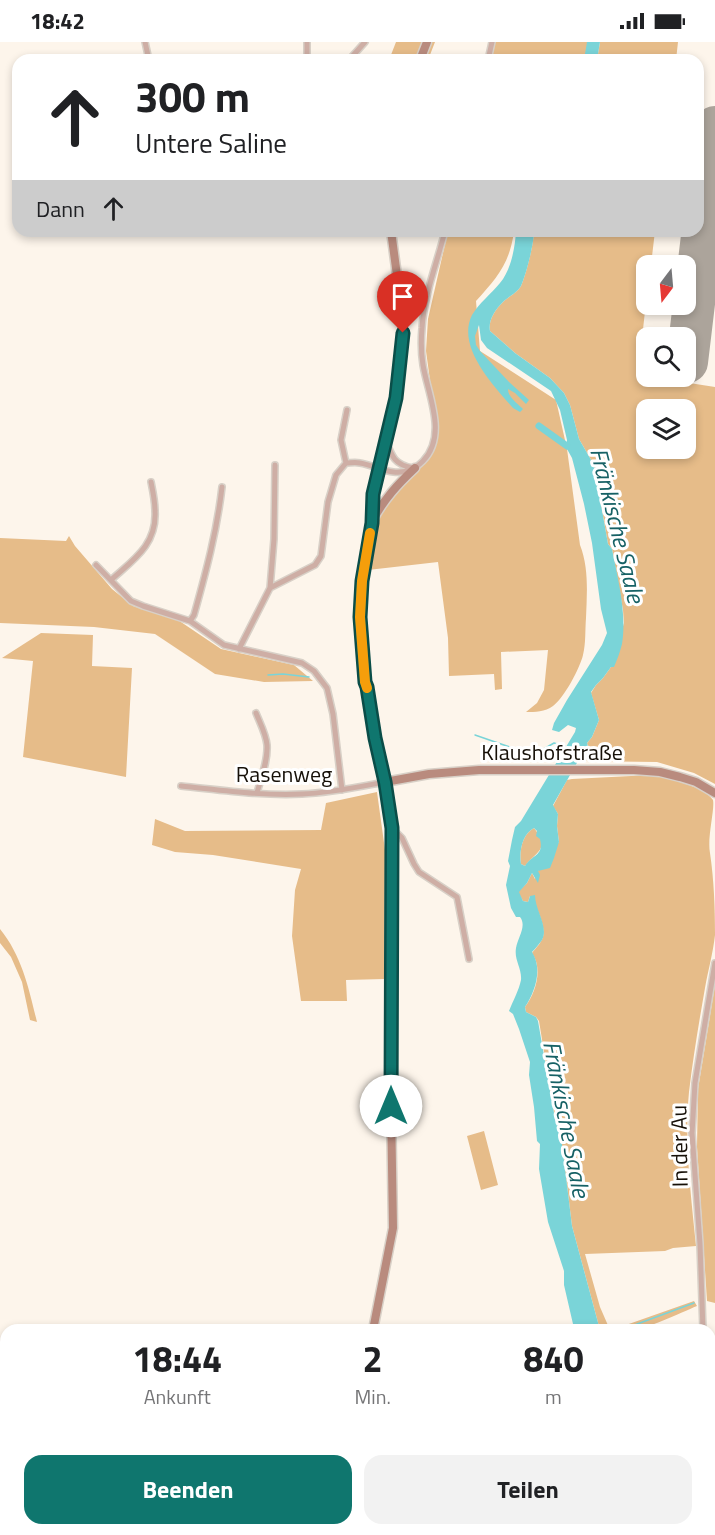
<!DOCTYPE html>
<html lang="de">
<meta charset="utf-8">
<style>
:root{--surface:#fff;--page:#f2f2f2;--text:#202124;--muted:#757577;--accent:#0f766e}
body{margin:0;font-family:"Titillium Web",sans-serif;background:var(--page);color:var(--text);height:100vh;display:flex;flex-direction:column;font-size:22px;white-space:nowrap}
*{box-sizing:border-box;margin:0}
p{font-size:20px;color:var(--muted)}
.icon{flex:none;width:33px;height:33px;fill:none;stroke:currentColor;stroke-width:2;stroke-linecap:round;stroke-linejoin:round}
.map{position:relative;flex:1;overflow:hidden}
.panel{position:absolute;left:0px;top:1282px;width:716px;height:212px;display:flex;flex-direction:column;background:var(--surface);border-radius:18px 18px 0 0;box-shadow:0 3px 9px #0003}
.panel>*{flex:none}
.hud{position:absolute;left:12px;top:12px;width:692px;height:183px;border-radius:18px;box-shadow:0 3px 9px #0003;background:#fff;color:var(--text);overflow:hidden}
.needle{width:39px;rotate:196deg}
.fabs{position:absolute;left:636px;top:213px;display:grid;gap:12px}
.fabs a{display:grid;place-items:center;width:60px;height:60px;border-radius:12px;background:var(--surface);box-shadow:0 3px 9px #0003;font-size:30px}
.pin{position:absolute;display:grid;place-items:center;width:51px;height:51px;color:#fff;margin:-62px -26px;border-radius:50% 50% 50% 0;rotate:-45deg;box-shadow:0 0 6px #0007}
.pin .icon{rotate:45deg}
.me{position:absolute;width:66px;margin:-33px;rotate:0deg;stroke-linejoin:round;filter:drop-shadow(0 0 4px #0008)}
.turn{display:flex;align-items:center;gap:21px;height:126px;padding:0 24px;font-size:27px}
.turn .icon{width:78px;height:78px;stroke-width:2.5}
.turn b{display:block;font-size:42px;line-height:51px}
.then{display:flex;align-items:center;height:57px;padding:0 24px;background:#0003;gap:12px;font-size:22px}
.eta{display:flex;justify-content:space-evenly;align-items:center;height:102px;text-align:center}
.eta b{font-size:36px;font-weight:700;line-height:42px}
.action{display:flex;gap:12px;margin-top:auto;padding:12px 24px}
.action a{flex:1;height:69px;border-radius:18px;background:var(--accent);color:#fff;font-size:24px;font-weight:700;line-height:69px;text-align:center}
.action a+a{background:var(--page);color:var(--text)}
.status{display:flex;justify-content:space-between;align-items:center;height:42px;padding:0 30px;background:var(--surface);direction:ltr}
.status svg{height:16px;fill:currentColor}
.map>svg:first-child{display:block}
</style>
<div class="status"><b>18:42</b><svg viewBox="0 0 49 12"><path d="M0 12V9h3v3zM5 12V6h3v6zM10 12V3h3v9zM15 12V0h3v12zM26 1h20v11H26zM47 4h2v5h-2z"/></svg></div>
<div class="map">
<svg width="715" height="1493" viewBox="0 0 715 1493">
<rect width="100%" height="100%" fill="#fdf5eb"/>
<path fill="#e6bc89" fill-rule="evenodd" d="M396 0H435L428 18H389Z
M492 0H590L588 18H488Z
M600 0H678L676 18H597Z
M448 189H514C510 221 497 236 476 259L480 309 556 358 567 407 580 503C589 526 587 551 586 576 585 588 586 601 583 613 580 626 564 656 553 664 545 670 535 670 526 670L537 661 544 648 548 608 501 610 502 647 495 648 494 632 449 634 448 596 438 520 368 528 379 467 430 411 435 375 426 309 428 277Z
M534 189H655L651 223 646 224V260L638 333 715 345V742L694 731 657 720 578 719 579 714 589 707 587 701 592 695 599 678 591 651 596 643 603 636 611 625 624 581 623 568 612 507 608 502 594 423 579 397 570 363 564 351 550 336 515 311 490 289C488 278 495 268 503 260 508 255 517 251 521 244 526 233 534 201 534 189ZM646 368H686V406H646Z
M69 494 75 504 112 547 133 564 178 578 221 607 294 623 313 639 264 640 215 632 155 592 94 585 0 581V496L66 499Z
M41 591 93 593 92 624 132 626 126 735 23 715 33 619 2 616Z
M651 733C667 736 704 744 713 758 715 767 707 796 710 811 714 838 715 866 715 893 713 911 708 929 705 946 699 980 693 1016 689 1050 684 1101 691 1153 696 1204L673 1206 665 1209 585 1212 600 1265 610 1288H600L572 1184 561 1094 554 1071 539 979 536 975 526 970 525 965C536 950 543 927 532 911 536 906 541 901 543 895 546 884 536 863 530 854L528 860 523 859 518 850 527 841 532 831 535 837 538 829 559 800 557 784 558 772 553 764 567 738 572 737Z
M377 750 385 808 384 937 346 938 347 959H301L292 894 295 848 301 827 213 813 175 810 152 803 155 777 185 789 321 788 326 761Z
M534 786C551 808 536 809 525 824L521 822C519 810 522 792 534 786Z
M0 887C22 914 29 947 37 980L30 978 22 940 11 915 0 901Z
M715 943V1261L707 1259 697 1105 698 1047Z
M484 1089 498 1143 481 1148 467 1094Z
M694 1259 697 1264C680 1271 642 1290 626 1288V1283Z"/>
<path fill="#7ad4d8" fill-rule="evenodd" d="M587 0H600L597 18H584Z
M516 189H534C534 202 526 233 521 244 517 251 508 255 503 260 495 268 488 278 490 289L515 311 550 336 564 351 570 363 579 397 594 423 608 502 612 507C618 538 627 571 622 602 620 610 617 618 614 625H611L603 636 596 643 591 650 599 678 592 695 587 701 589 707 579 714 578 719 553 763 558 772 557 784 559 800 554 816 550 826 538 829 540 833 538 841 532 831 527 841 519 850 523 859 528 860 530 854 535 853C535 868 549 885 542 898 539 902 535 907 532 910 543 927 535 950 525 965L526 970 536 975 538 979 554 1071 561 1094 572 1184 600 1288H576L573 1282 564 1243V1229L548 1180 539 1127 540 1102 537 1099 534 1065 529 1033 530 1020 519 987 513 972 509 969C513 959 519 948 521 938 522 926 514 918 516 906 518 895 527 884 520 875H516L511 866 506 843 510 824 508 819 512 798 515 785 521 779 575 690 576 686 568 683 559 690 552 688 554 681 567 658 602 603 607 591 601 567 592 501 584 462 572 416 567 407V398L560 368 551 349 487 306 481 298 479 283 475 294 476 303 480 309 509 340 529 358 526 362 515 351 508 347C508 355 517 361 523 367L520 370 513 366C494 344 456 305 472 273 479 261 491 252 500 241 511 228 515 206 516 189ZM534 786 537 789 536 794 540 797C544 814 533 812 525 824L521 822C519 810 522 792 534 786Z"/>
<g fill="none" stroke-linecap="round" stroke-linejoin="round">
<path stroke="#7ad4d8" stroke-width="1.5" d="M268 633 283 632 309 635
M475 693 527 711
M535 712 554 701 567 705
M621 1288 694 1261"/>
<path stroke="#7ad4d8" stroke-width="7" d="M539 384 567 404"/>
<path stroke="#aca49b" stroke-width="42" d="M687 320 715 85"/>
<g stroke="#d8d0c7" stroke-width="8">
<path id="minor" d="M145 0 149 18
M307 0V18
M349 18 365 0
M488 18 492 0
M386 399C392 415 395 423 413 426
M346 421 341 398 347 368
M96 523 131 559 143 564 190 579 224 603 302 621 314 629 327 646 333 672 342 748
M111 538C133 518 157 503 155 469 155 459 153 450 151 440
M270 546 315 523 321 514 328 460 336 433 346 421C350 421 355 420 360 421 378 424 393 436 412 427 417 425 420 422 423 419 448 393 428 353 423 323 421 311 421 298 422 286 424 253 437 221 445 189
M190 579 194 573C206 530 217 489 222 445
M239 607 270 546 274 497 275 423
M256 671C260 681 266 692 267 703 268 719 261 736 257 751
M181 744C221 748 262 754 302 752 330 751 358 745 385 740
M392 786 402 796 414 822 419 830 457 855 469 917
M703 1288 700 1202 692 1091 695 1041 715 921
M710 1342 715 1388
M317 1493 318 1488
M712 1493 715 1459"/>
</g>
<g stroke="#d8d0c7" stroke-width="11">
<path id="secondary" d="M420 18 427 0
M373 478C384 457 398 442 415 426
M385 740 429 732 479 728H634L660 730 680 735 696 740 715 751
M373 1288 393 1186 391 1064 392 833V786L390 767 385 740 374 695 367 645 365 640 360 575 362 539 372 481 373 452 396 355 403 291 401 263 391 189
M328 1493 329 1488"/>
</g>
<use href="#minor" stroke="#ceaea5" stroke-width="5"/>
<use href="#secondary" stroke="#b98b7e" stroke-width="8"/>
</g>
<g fill="none" stroke-linecap="round" stroke-linejoin="round">
<g stroke="#0a4d48" stroke-width="15">
<path id="route" d="M391 1064 392 786 385 740 375 696 367 645 365 640 360 575 362 539 372 481 373 452 396 356 403 291"/>
</g>
<use href="#route" stroke="#0f766e" stroke-width="10"/>
<path stroke="#f59e0b" stroke-width="10" d="M367 646 365 640 360 575 362 539 370 491"/>
</g>
<g text-anchor="middle" dominant-baseline="central" stroke-width="6" stroke-linejoin="round" paint-order="stroke">
<g font-size="22" fill="#161008" stroke="#fff">
<text x="552" y="710">Klaushofstraße</text>
<text x="284" y="732">Rasenweg</text>
<text transform="translate(679 1104) rotate(-91)">In der Au</text>
</g>
<g font-size="24" font-style="italic" fill="#166165" stroke="#fff">
<text transform="translate(618 483) rotate(76)">Fränkische Saale</text>
<text transform="translate(567 1077) rotate(79)">Fränkische Saale</text>
</g>
</g>
</svg>
<div class="fabs">
<a><svg class="needle" viewBox="-14 -14 28 28"><path d="M0-13l5 13h-10z" fill="#e53935"/><path d="M0 13l5-13h-10z" fill="#757577"/></svg></a>
<a><svg class="icon" aria-label="search" viewBox="0 0 24 24"><circle cx="10" cy="10" r="6"/><path d="M15 15l6 6"/></svg></a>
<a><svg class="icon" aria-label="layers" viewBox="0 0 24 24"><path d="M12 4l9 5-9 5-9-5zM3 14l9 5 9-5"/></svg></a>
</div>
<div class="pin" style="left:403px;top:291px;background:#d93025"><svg class="icon" aria-label="arrive" viewBox="0 0 24 24"><path d="M6 21V4h12l-3 4 3 4H6"/></svg></div>
<svg class="me" style="left:391px;top:1064px" viewBox="-20 -20 40 40"><circle r="19" fill="#fff"/><path d="M0-13L10 11 0 6-10 11z" fill="#0f766e"/></svg>
<div class="hud">
<div class="turn"><svg class="icon" aria-label="ahead" viewBox="0 0 24 24"><path d="M12 20V5M6 11l6-6 6 6"/></svg><div><b>300 m</b>Untere Saline</div></div>
<div class="then">Dann<svg class="icon" aria-label="ahead" viewBox="0 0 24 24"><path d="M12 20V5M6 11l6-6 6 6"/></svg></div>
</div>
<section class="panel">
<div class="eta">
<div><b>18:44</b><p>Ankunft</p></div>
<div><b>2</b><p>Min.</p></div>
<div><b>840</b><p>m</p></div>
</div>
<div class="action"><a>Beenden</a><a>Teilen</a></div>
</section>
</div>
